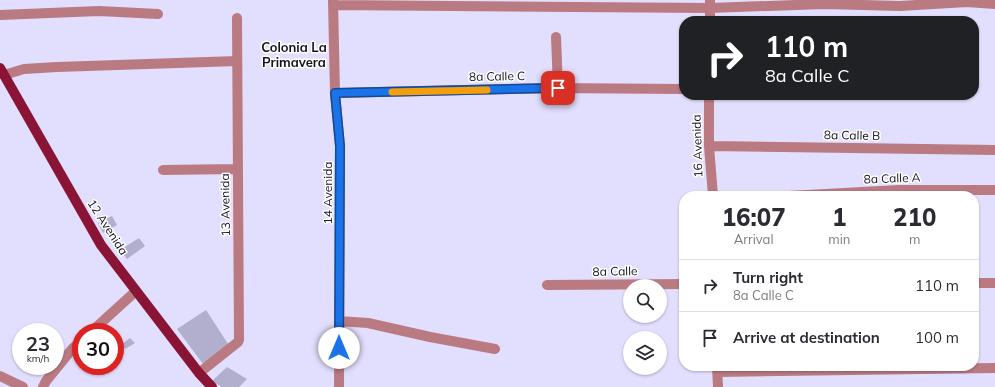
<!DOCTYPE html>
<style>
:root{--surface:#fff;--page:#f2f2f3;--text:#2b2b33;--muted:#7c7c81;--line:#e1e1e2}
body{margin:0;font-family:Mulish,sans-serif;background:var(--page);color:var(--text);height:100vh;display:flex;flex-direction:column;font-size:15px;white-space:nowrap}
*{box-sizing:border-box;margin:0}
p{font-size:13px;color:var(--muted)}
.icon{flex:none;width:22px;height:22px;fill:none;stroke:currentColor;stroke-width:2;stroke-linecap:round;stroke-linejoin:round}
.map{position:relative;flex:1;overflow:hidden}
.sheet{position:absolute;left:679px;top:191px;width:300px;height:180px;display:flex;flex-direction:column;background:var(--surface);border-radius:16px;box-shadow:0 1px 3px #0004}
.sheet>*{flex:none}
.hud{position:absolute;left:679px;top:16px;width:300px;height:84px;border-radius:16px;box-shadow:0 1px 3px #0004;background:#202124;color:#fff;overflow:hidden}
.controls{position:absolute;left:623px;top:279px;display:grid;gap:8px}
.controls a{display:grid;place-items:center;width:44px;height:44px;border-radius:50%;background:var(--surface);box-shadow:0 1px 3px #0004;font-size:20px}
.speed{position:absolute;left:12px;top:323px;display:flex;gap:8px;font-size:20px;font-weight:700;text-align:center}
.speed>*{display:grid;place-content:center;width:52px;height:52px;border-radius:50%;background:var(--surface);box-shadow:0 1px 3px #0004;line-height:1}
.speed small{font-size:10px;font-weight:400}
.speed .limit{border:6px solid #d22;background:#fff;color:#111}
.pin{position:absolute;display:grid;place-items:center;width:34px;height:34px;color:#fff;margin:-17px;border-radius:8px;box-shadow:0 2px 6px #0006}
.me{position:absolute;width:44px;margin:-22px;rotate:0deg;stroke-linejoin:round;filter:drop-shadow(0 0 3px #0008)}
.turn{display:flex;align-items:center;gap:14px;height:84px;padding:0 20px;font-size:18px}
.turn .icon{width:52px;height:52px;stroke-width:2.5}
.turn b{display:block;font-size:28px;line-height:34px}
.eta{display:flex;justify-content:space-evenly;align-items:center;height:68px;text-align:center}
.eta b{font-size:24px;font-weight:800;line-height:28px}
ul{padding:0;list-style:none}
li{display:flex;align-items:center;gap:12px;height:52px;padding:0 20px;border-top:1px solid var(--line)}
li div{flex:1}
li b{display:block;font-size:15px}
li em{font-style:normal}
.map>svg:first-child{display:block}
</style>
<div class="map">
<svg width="995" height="387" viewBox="0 0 995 387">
<rect width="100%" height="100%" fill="#e2defd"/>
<path fill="#b2aecd" d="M112 216 117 225 103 233 98 223Z
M139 238 145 246 127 259 120 250Z
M206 310 230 347 203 364 177 329Z
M130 338 135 343 125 349 122 344Z
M227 367 247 379 239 387H222L212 381Z"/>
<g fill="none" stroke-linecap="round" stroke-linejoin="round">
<path stroke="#ba7a82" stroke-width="10" d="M333 0 335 93 340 146 339 387
M333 5 710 8 824 4 900 6 967 2 995 4
M0 15 99 11 158 14
M710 21V0
M556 37 558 88
M4 75 24 69 57 67 237 61
M335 93 548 88 684 89
M709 95V146L713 196
M709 146 995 150
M163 170 238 169
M789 196 899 190H995
M974 283H995
M547 285 684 284
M339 321 368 323 430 337 495 349
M91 332 136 291
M717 366 718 387
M718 372 995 368
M199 373 238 342 239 340 237 18
M0 376 23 387
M43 387 46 381 73 348 81 341"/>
<path stroke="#8a1435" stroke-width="10" d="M0 68 101 245 199 373 212 387"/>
</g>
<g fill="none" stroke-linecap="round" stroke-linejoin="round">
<g stroke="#114b97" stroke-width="10">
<path id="route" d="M339 348 340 146 335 93 558 88"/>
</g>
<use href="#route" stroke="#1a73e8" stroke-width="7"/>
<path stroke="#f59e0b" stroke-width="7" d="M392 92 487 90"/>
</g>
<g text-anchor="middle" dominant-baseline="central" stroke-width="3" stroke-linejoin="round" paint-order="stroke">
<g font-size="12" fill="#14121d" stroke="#fff">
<text transform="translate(497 76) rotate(-1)">8a Calle C</text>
<text transform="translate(852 135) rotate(1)">8a Calle B</text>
<text transform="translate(697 146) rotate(-92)">16 Avenida</text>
<text transform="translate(892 178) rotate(-2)">8a Calle A</text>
<text transform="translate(327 193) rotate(-90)">14 Avenida</text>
<text transform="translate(225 205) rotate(-91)">13 Avenida</text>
<text transform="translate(108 227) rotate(57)">12 Avenida</text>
<text transform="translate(615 271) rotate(-1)">8a Calle</text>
</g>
<g font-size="13" font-weight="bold" fill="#14121d" stroke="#fff">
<text x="294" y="47">Colonia La<tspan x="294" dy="15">Primavera</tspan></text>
</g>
</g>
</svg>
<div class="controls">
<a><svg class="icon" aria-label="search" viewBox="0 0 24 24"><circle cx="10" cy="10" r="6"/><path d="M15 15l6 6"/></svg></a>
<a><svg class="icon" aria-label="layers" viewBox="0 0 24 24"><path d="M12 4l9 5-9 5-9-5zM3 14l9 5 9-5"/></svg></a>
</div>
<div class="speed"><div>23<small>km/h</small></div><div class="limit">30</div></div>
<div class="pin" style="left:558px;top:88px;background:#d93025"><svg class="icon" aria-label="arrive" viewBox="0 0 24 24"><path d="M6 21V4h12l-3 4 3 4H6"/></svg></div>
<svg class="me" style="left:339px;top:348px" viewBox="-20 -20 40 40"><circle r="19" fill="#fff"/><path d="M0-13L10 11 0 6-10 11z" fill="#1a73e8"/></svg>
<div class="hud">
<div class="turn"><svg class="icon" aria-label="right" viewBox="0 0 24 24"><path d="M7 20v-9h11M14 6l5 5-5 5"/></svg><div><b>110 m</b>8a Calle C</div></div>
</div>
<section class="sheet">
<div class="eta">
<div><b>16:07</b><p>Arrival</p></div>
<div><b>1</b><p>min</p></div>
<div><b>210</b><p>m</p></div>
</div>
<ul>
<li><svg class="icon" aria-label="right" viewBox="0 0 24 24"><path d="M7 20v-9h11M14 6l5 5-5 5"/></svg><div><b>Turn right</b><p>8a Calle C</p></div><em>110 m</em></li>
<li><svg class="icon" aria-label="arrive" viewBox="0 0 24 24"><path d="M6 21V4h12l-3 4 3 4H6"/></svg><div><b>Arrive at destination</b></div><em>100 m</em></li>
</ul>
</section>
</div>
